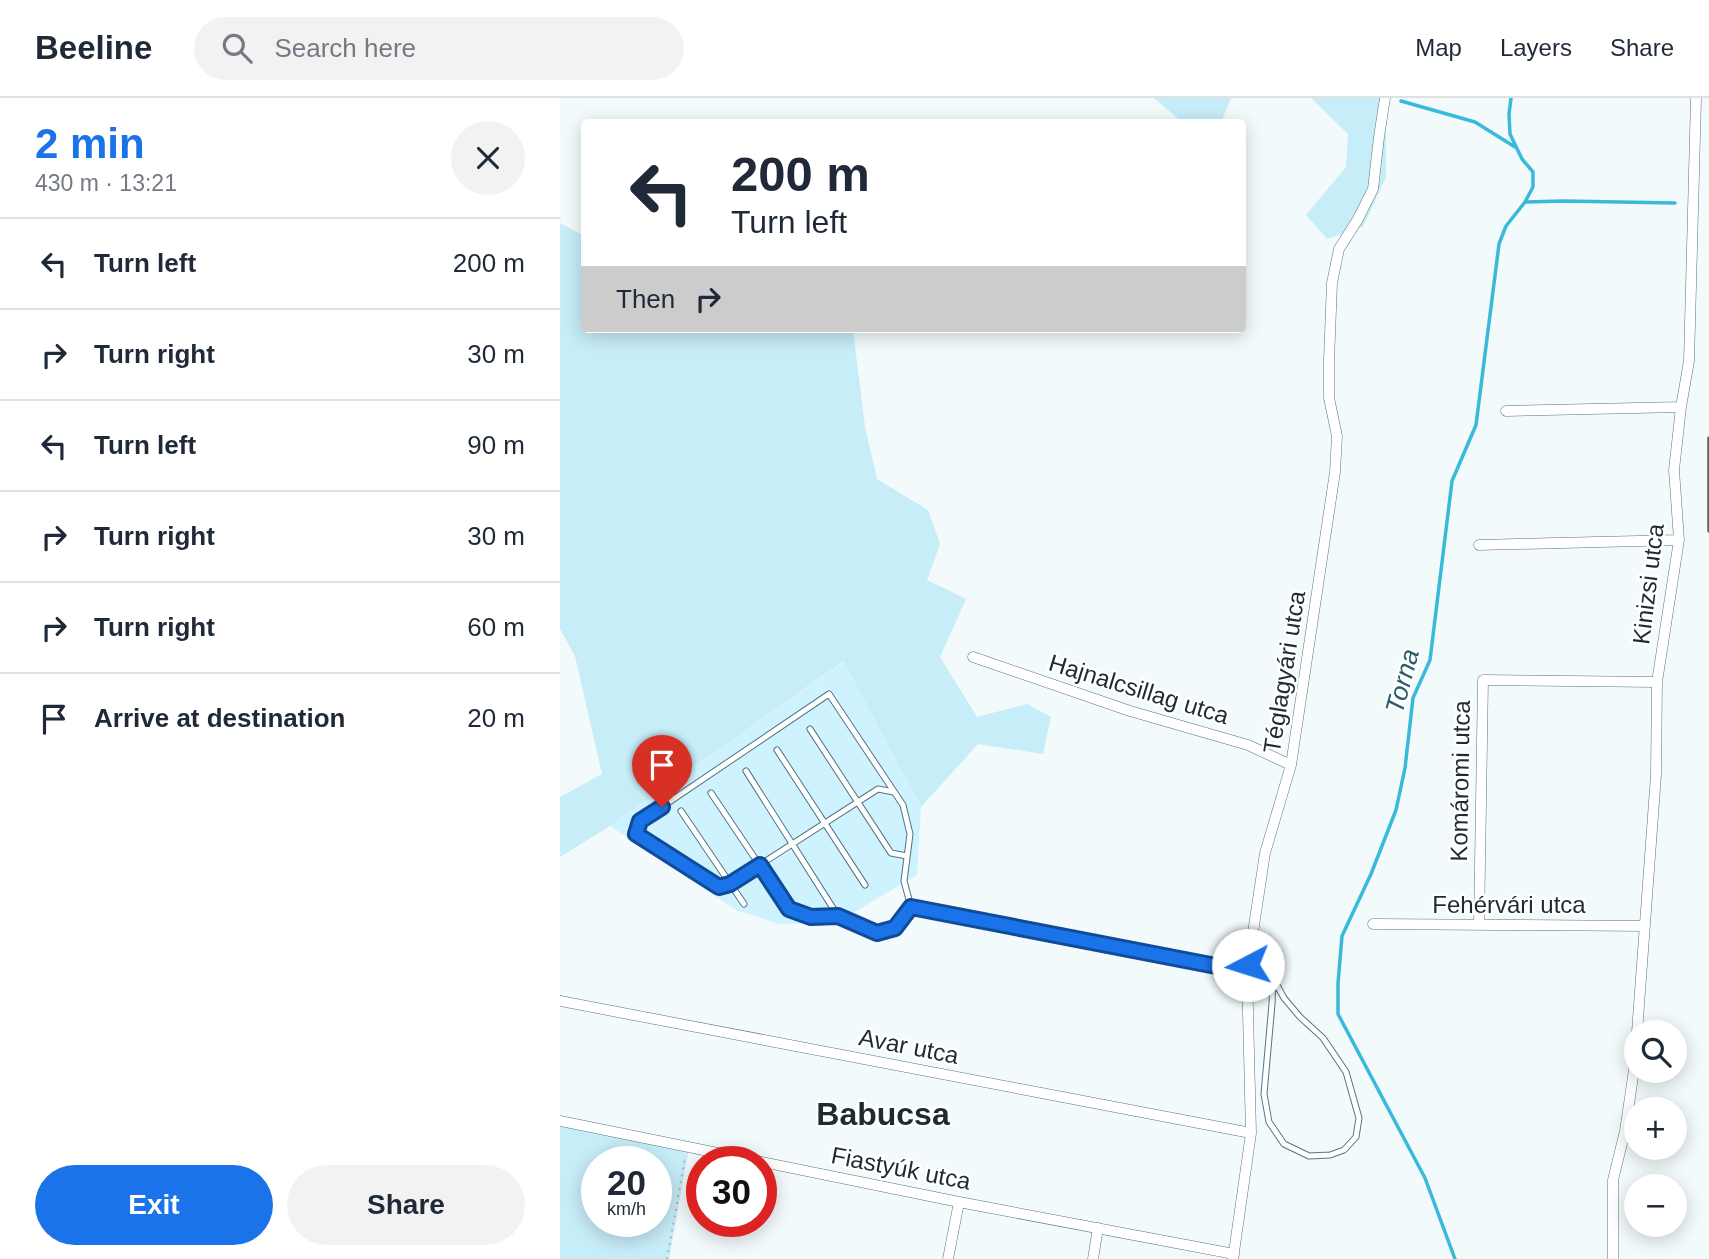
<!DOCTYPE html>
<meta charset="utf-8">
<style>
:root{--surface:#fff;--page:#f2f2f3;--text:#1f2937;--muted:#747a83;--line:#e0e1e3;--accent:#1a73e8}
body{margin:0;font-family:Arial,sans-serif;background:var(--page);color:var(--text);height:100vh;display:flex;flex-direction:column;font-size:26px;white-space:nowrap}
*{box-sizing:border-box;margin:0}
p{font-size:23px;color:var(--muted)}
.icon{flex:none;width:38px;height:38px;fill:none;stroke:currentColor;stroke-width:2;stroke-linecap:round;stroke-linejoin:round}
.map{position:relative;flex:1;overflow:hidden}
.side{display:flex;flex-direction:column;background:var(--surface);width:560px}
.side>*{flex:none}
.guide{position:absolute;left:21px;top:21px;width:665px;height:214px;border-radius:7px;box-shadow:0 4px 18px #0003;background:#fff;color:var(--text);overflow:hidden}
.tools{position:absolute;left:1064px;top:922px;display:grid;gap:14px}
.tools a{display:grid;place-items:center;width:63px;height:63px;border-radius:50%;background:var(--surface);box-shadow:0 4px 18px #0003;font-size:35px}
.speed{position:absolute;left:21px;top:1048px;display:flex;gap:14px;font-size:35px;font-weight:700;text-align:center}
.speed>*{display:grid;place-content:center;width:91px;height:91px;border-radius:50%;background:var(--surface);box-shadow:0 4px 18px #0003;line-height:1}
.speed small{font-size:18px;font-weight:400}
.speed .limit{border:10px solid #d22;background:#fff;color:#111}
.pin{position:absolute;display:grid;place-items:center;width:60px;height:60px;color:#fff;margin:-72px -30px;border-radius:50% 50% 50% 0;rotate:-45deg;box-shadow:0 0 7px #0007}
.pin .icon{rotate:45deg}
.me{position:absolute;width:77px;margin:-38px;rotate:265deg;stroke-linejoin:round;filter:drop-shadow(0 0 5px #0008)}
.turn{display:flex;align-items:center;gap:24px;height:147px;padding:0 35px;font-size:32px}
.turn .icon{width:91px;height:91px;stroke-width:2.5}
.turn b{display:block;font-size:49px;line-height:60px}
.then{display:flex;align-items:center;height:66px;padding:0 35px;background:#0003;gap:14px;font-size:26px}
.round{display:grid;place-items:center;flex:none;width:74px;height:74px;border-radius:37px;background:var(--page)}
.overview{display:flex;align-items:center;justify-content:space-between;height:119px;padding:0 35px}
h1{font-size:42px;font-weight:600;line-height:52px;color:var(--accent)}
.button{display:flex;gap:14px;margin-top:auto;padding:14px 35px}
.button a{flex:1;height:80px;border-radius:42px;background:var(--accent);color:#fff;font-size:28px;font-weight:600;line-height:80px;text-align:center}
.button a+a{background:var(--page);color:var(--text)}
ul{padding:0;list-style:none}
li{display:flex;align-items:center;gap:21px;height:91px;padding:0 35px;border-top:2px solid var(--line)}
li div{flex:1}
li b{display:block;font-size:26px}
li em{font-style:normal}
header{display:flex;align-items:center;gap:42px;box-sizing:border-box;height:98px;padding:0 35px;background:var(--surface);border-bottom:2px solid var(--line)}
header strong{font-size:33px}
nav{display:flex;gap:38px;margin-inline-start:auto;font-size:24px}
.search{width:490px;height:63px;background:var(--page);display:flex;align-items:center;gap:18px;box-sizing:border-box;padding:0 24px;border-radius:38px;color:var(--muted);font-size:26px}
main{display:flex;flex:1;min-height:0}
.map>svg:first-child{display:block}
</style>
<header>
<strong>Beeline</strong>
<div class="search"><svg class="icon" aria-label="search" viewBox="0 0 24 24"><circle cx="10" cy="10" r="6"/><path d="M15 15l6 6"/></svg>Search here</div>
<nav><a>Map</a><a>Layers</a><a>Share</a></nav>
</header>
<main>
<section class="side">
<div class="overview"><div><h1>2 min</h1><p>430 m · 13:21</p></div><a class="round"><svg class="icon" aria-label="close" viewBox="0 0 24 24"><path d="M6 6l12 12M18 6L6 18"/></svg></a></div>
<ul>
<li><svg class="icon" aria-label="left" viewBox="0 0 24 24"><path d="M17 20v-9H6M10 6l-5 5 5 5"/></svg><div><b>Turn left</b></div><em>200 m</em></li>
<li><svg class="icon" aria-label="right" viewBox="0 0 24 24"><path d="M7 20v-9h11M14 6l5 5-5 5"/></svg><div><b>Turn right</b></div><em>30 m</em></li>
<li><svg class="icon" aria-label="left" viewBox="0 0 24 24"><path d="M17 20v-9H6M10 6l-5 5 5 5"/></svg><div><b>Turn left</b></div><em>90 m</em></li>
<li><svg class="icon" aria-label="right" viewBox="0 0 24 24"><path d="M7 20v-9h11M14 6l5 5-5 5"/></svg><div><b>Turn right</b></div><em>30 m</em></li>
<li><svg class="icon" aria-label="right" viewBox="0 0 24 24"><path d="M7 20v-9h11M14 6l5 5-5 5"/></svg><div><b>Turn right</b></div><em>60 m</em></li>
<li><svg class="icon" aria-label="arrive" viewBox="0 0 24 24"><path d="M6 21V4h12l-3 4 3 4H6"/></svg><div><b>Arrive at destination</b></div><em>20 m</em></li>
</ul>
<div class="button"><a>Exit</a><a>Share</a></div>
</section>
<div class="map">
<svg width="1149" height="1161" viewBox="0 0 1149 1161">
<rect width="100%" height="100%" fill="#f2fafc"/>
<path fill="#cef3ff" d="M285 563 361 709 357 777 276 825 219 826 176 812 50 728Z"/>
<path fill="#c7edf8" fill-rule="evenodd" d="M594 0H671L661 24H622Z
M751 0H826V79L803 129 767 141 746 117 786 69 788 36Z
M0 125 24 138V231H293L305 329 317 381 368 412 380 446 367 482 406 501 380 559 417 619 467 606 491 619 483 656 418 646 361 709 284 563 50 728 0 759V699L42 676 15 558 0 531Z
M0 1027 129 1050 109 1161H0ZM37 1064H96V1124H37Z"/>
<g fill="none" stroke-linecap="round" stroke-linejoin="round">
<path stroke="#3abada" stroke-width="3.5" d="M841 3 915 24 955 49
M965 104 1004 103 1115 105
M895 1161 865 1080 778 916V885L782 838 811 776 836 712 845 670 853 600 870 562 892 383 916 327 939 146 946 128 965 104 973 89V74L962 61 950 36 949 16 951 0"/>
<g stroke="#537680" stroke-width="7">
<path id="lane" d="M250 631 331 755 347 758
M217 652 305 787
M186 673 278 818 317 835 335 829 351 809 344 783 350 736 343 707 269 596 81 723 76 736 159 789 170 786 318 691 334 694
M151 695 229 811 251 819 278 818
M121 713 184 806
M688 867 713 880 724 900 740 919 763 940 786 974 799 1020 796 1039 784 1052 770 1057 749 1058 724 1046 709 1024 704 996 712 906 713 880"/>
</g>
<g stroke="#537680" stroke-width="11">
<path id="street" d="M946 313 1121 309
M919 447 1119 442
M413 559 570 613 688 647 731 667
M351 809 687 874
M813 826 1085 828
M919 827 923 582 1097 584
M0 903 691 1035
M1077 934 1096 677 1097 584 1119 442 1114 372 1121 309 1129 263 1136 0
M0 1023 399 1104 674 1156
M388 1161 399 1104
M533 1161 538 1130
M673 1161 691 1035 687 874 705 755 731 667 775 374 777 338 769 300V262L772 185 779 151 798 121 813 91 819 39 825 0
M1053 1161V1082L1065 1033 1074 972 1076 946"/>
</g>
<path stroke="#acb6b9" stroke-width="2" stroke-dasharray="2 5" stroke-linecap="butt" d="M107 1161 125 1060"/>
<use href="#lane" stroke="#fff" stroke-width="5"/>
<use href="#street" stroke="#fff" stroke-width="10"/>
<path stroke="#546164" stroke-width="3.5" d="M1149 340V433"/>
</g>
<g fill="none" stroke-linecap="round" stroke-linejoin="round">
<g stroke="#114b97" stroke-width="18">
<path id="route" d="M102 709 80 723 76 736 159 789 170 786 200 767 229 811 251 819 278 818 317 835 335 830 351 809 687 874 688 867"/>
</g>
<use href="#route" stroke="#1a73e8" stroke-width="12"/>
</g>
<g text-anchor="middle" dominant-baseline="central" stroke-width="5" stroke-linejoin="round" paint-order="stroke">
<g font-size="24" fill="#1d2c30" stroke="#fff">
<text transform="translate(1088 486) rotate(-83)">Kinizsi utca</text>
<text transform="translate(724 574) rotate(-81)">Téglagyári utca</text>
<text transform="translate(579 591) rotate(17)">Hajnalcsillag utca</text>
<text transform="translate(900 683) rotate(-89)">Komáromi utca</text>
<text x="949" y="806">Fehérvári utca</text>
<text transform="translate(349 948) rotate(11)">Avar utca</text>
<text transform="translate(341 1070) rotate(11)">Fiastyúk utca</text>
</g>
<g font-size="26" font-style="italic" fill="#295c6a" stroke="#fff">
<text transform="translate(842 583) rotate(-75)">Torna</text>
</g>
<g font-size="32" font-weight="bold" fill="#1d2c30" stroke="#fff">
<text x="323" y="1016">Babucsa</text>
</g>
</g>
</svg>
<div class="tools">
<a><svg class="icon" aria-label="search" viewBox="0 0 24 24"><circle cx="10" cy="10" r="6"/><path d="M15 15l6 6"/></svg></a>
<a>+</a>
<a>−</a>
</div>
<div class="speed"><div>20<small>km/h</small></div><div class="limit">30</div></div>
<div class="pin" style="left:102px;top:709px;background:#d93025"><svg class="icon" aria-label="arrive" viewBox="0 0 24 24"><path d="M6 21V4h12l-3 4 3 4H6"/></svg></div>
<svg class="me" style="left:688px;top:867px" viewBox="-20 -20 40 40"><circle r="19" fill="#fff"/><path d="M0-13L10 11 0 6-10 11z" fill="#1a73e8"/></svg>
<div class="guide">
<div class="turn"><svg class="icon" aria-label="left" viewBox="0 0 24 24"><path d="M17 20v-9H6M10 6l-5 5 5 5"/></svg><div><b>200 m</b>Turn left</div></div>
<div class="then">Then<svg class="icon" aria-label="right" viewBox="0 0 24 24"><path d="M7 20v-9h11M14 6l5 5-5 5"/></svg></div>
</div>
</div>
</main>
